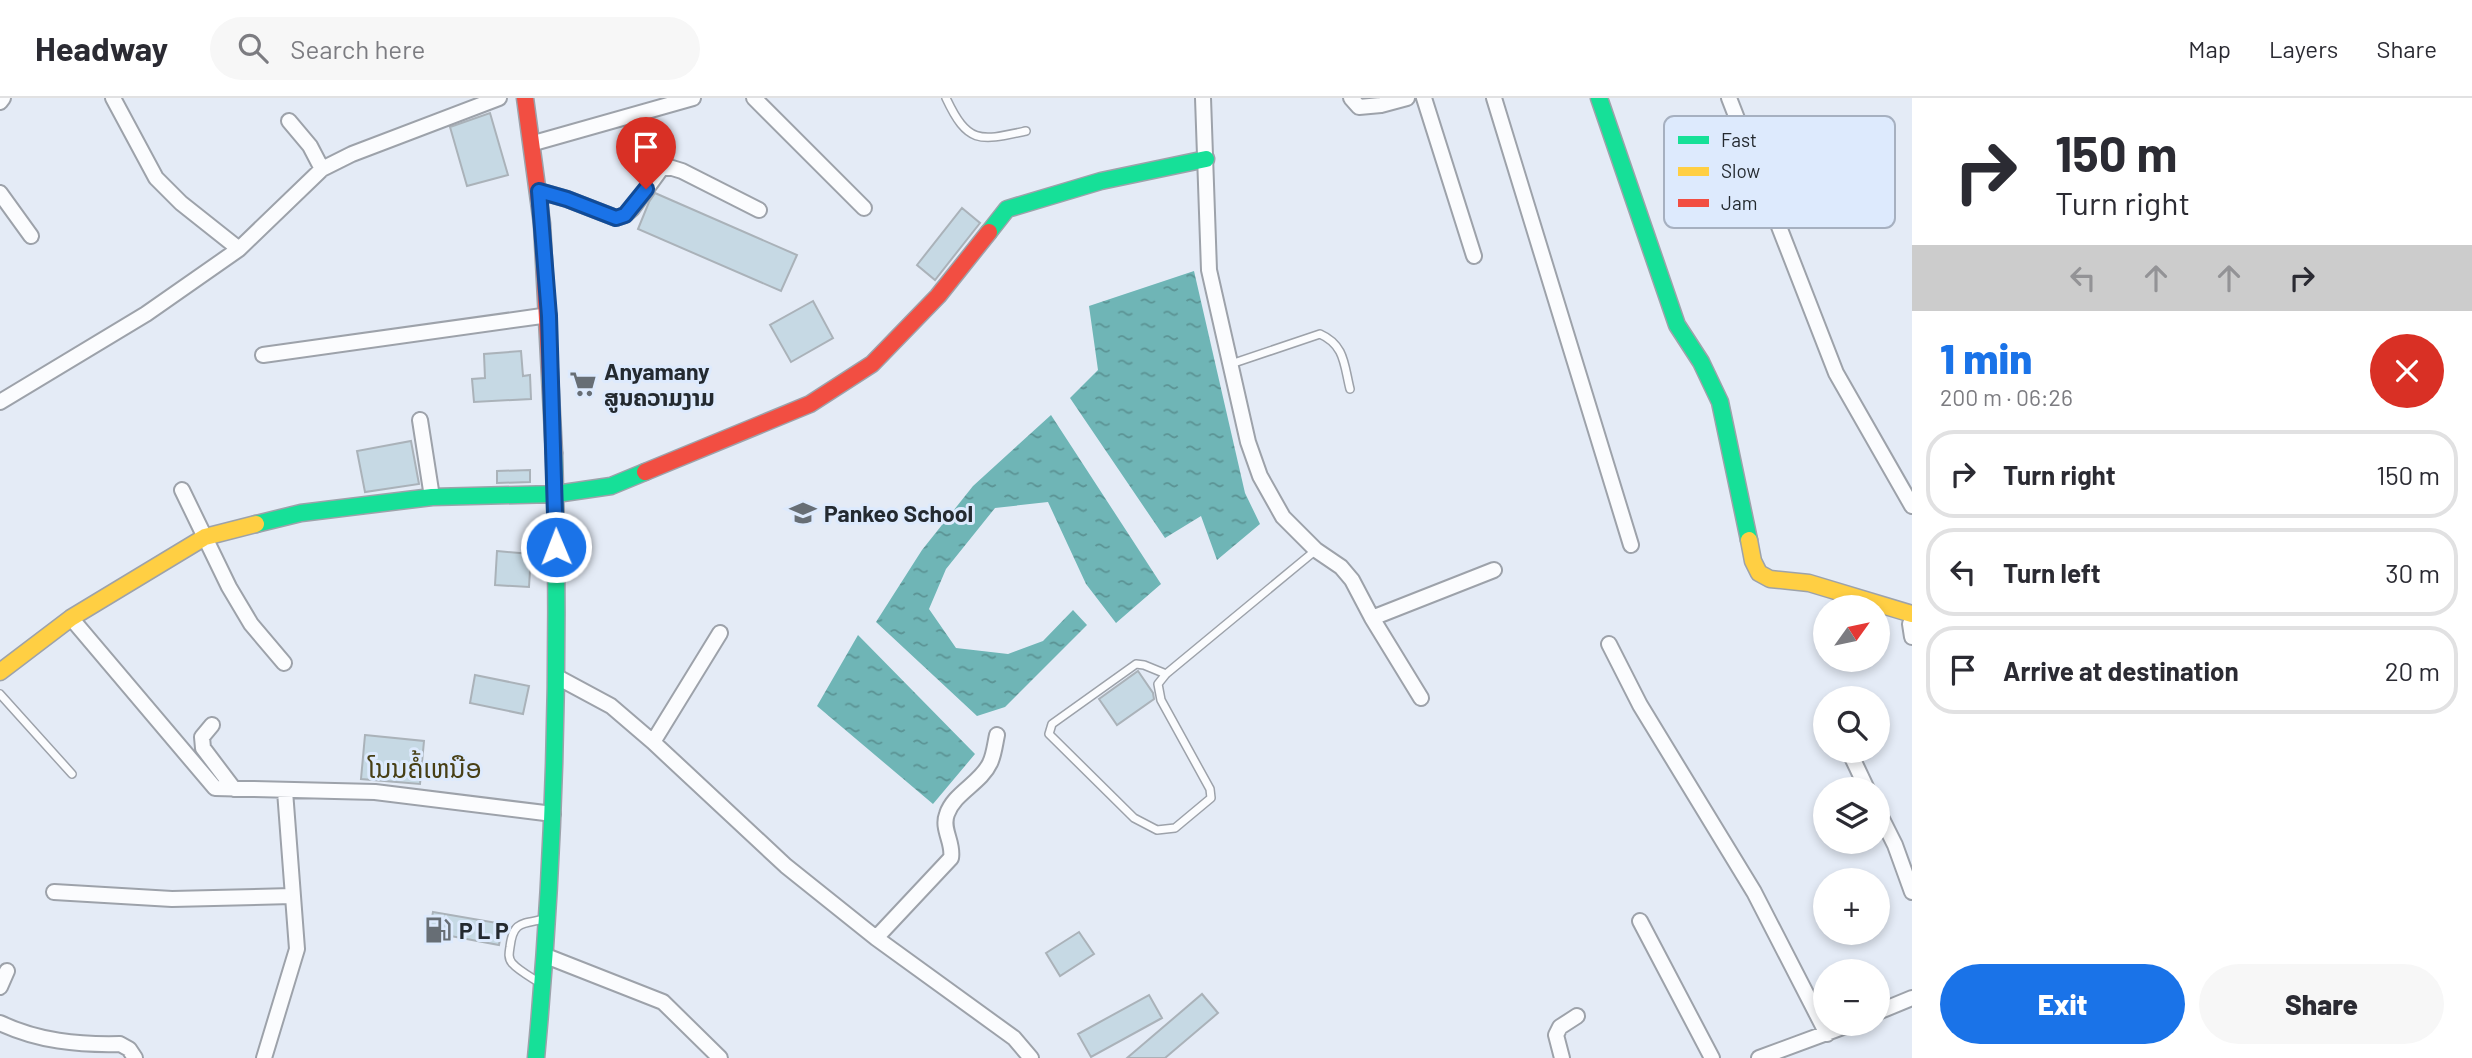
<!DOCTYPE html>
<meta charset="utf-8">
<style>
:root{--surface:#fff;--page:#f7f7f7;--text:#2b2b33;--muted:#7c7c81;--line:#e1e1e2;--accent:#1a73e8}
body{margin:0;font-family:Barlow,"Noto Sans Lao",sans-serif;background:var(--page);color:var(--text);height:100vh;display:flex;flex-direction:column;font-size:26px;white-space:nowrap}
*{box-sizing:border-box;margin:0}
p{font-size:23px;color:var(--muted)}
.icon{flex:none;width:38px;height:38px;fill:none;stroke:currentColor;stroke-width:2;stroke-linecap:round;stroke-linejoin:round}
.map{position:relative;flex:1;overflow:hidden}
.side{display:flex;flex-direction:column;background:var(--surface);width:560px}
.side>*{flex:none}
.guide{background:#fff;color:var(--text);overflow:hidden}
.needle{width:46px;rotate:57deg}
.controls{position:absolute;left:1813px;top:497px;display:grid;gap:14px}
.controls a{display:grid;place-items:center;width:77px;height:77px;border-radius:50%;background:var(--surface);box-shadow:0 4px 10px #0003;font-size:35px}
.pin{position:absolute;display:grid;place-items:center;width:60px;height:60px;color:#fff;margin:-72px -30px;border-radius:50% 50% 50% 0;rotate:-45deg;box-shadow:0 0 7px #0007}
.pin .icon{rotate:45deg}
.me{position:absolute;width:77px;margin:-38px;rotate:359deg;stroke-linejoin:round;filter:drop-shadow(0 0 5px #0008)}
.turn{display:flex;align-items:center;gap:24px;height:147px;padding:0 28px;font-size:32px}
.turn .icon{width:91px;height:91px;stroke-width:2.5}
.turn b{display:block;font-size:49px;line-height:60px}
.lanes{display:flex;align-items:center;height:66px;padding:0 28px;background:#0003;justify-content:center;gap:35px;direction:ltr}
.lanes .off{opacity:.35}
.round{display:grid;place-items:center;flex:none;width:74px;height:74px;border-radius:37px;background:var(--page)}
.summary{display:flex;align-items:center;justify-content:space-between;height:119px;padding:0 28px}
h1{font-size:42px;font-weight:800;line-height:52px;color:var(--accent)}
.action{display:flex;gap:14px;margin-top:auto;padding:14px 28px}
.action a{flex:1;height:80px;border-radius:42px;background:var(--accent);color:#fff;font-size:28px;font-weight:800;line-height:80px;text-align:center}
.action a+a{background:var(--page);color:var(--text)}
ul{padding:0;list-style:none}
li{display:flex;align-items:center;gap:21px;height:88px;margin:0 14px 10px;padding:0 14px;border:4px solid var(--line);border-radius:28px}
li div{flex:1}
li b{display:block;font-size:26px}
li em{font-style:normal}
header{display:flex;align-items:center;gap:42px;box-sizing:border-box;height:98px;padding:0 35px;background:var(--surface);border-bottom:2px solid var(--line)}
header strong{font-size:33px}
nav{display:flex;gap:38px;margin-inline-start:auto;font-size:24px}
.search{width:490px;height:63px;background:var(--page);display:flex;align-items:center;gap:18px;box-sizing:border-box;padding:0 24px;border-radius:38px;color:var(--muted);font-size:26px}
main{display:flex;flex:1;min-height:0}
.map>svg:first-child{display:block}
</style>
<header>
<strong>Headway</strong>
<div class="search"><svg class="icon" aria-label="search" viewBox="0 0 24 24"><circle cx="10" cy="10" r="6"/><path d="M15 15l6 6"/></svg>Search here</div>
<nav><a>Map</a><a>Layers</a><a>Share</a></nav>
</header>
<main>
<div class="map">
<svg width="1912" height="960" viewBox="0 0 1912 960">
<defs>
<pattern id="water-ripples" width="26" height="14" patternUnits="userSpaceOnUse" patternTransform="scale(1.75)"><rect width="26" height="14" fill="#6fb5b6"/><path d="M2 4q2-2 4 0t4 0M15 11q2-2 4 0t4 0" fill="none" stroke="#5b9394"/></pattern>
</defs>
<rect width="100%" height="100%" fill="#e4ebf6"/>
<path fill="url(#water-ripples)" d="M1194 173 1245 395 1260 426 1217 462 1201 418 1165 440 1070 300 1098 272 1089 208Z
M1051 317 1161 486 1116 525 1086 486 1048 404 995 410 946 471 929 511 956 550 1008 556 1043 543 1073 512 1087 527 1005 609 977 618 876 524 922 452 973 388Z
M858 537 975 656 933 706 817 608Z"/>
<path fill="#c6d9e4" stroke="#aab2b9" stroke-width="2" d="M490 15 508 77 467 88 450 29Z
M655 95 797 157 781 193 638 131 649 104Z
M962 110 980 125 935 182 917 167Z
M813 203 833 240 791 264 770 227Z
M521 253 523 278 530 277 531 301 474 304 472 281 485 280 484 256Z
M411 343 419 386 365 394 357 353Z
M530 372V384L497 385V373Z
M497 453 531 456 529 489 495 487Z
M1138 573 1153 595 1154 601 1117 627 1099 601Z
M475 577 529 588 523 616 470 605Z
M365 637 424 643 420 686 361 681Z
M433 814 503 826 499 847 429 834Z
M1079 834 1094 856 1060 878 1046 855Z
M1202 896 1218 915 1165 960H1127Z
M1149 897 1162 920 1091 959 1078 936Z"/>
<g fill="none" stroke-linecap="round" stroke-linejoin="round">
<g stroke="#9da2aa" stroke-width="10">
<path id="lane" d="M946 0C968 47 980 43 1026 33
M1231 266 1320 236C1345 247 1344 267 1350 291
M1166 576 1144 567 1136 566 1052 626 1049 636 1134 720 1157 732 1175 730 1211 700 1210 691 1161 602 1158 586 1166 576 1316 452
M0 596 72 676
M540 885C531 879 519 873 512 865 508 860 509 855 510 849 513 823 522 826 545 821"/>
</g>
<g stroke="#9da2aa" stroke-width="18">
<path id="street" d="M113 0 156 80 181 105 239 151
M754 0 864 110
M1203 0 1209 172 1248 344 1260 378 1283 419 1316 452 1341 469 1352 482 1372 520 1421 600
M1351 0 1359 9 1381 7 1407 0
M1424 0 1474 158
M1494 0 1631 447
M1729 0 1836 275 1912 408
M0 4 3 0
M289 23 310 48 322 71
M534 45 693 0
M539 93 567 101 616 120 625 117 632 111 661 71 669 69 682 73 759 112
M0 95 31 138
M263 257 549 217
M0 304 146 216 239 151 322 71 352 56 499 0
M420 322 432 399
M182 392 229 489 251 526 284 565
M71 520 215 690 375 694 553 716
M1372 520 1494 472
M1912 523 1910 526 1912 539
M1609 546 1640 607 1754 794 1827 936
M559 580 611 608 653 644 786 768 876 840 1014 940 1031 960
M212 627 202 639 203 650 234 691
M653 644 720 535
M1849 653 1867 691
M1878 713 1895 747 1912 794
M54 794 172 801 292 798
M1640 823 1712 960
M876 840 951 760C954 745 941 731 947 716 954 695 981 685 990 665 994 657 995 646 997 637
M546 858 663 904 720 960
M0 889 7 873
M1878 914 1912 900
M0 925C38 943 78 947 120 946L129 951 135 960
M264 960 297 851 285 693
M1562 960 1556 937 1560 929 1577 918
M1759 960 1851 926"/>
</g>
<g stroke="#9da2aa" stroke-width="19">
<path id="fast" d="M1599 0 1677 227 1701 264 1720 304 1749 442
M989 134 1007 111 1101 83 1206 61
M256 426 301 415 432 399 556 396 611 388 645 374
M536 960C555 759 560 558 554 355"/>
</g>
<g stroke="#9da2aa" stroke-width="19">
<path id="slow" d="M1749 442 1753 463 1759 475 1770 481 1809 485 1912 516
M0 574 71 520 205 439 256 426"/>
</g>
<g stroke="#9da2aa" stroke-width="19">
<path id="jam" d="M525 0 542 126 554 355
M645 374 810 306 872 266 938 198 989 134"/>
</g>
<use href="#lane" stroke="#fbfcfe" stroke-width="7"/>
<use href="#street" stroke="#fbfcfe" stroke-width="14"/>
<use href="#fast" stroke="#16e098" stroke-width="16"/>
<use href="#slow" stroke="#ffcf43" stroke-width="16"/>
<use href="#jam" stroke="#f24e42" stroke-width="16"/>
</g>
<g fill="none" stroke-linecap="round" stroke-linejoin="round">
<g stroke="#114b97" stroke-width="18">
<path id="route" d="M556 449 549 218 539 93 567 101 616 120 625 117 646 91"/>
</g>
<use href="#route" stroke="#1a73e8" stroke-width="12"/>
</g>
<defs>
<g id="supermarket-bare" transform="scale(2.1)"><path d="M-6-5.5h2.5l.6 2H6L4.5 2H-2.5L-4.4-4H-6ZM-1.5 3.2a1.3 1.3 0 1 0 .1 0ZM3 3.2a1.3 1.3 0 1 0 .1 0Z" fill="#676e75" stroke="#ddeafd" stroke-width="2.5" paint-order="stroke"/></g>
<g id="school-bare" transform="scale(2.1)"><path d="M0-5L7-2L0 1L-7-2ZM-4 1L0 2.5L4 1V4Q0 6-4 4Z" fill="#676e75" stroke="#ddeafd" stroke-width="2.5" paint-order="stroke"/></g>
<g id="fuel-bare" transform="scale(2.1)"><path d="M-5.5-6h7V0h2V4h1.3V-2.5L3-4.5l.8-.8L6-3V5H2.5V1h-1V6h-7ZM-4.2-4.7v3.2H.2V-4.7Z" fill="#676e75" stroke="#ddeafd" stroke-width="2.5" paint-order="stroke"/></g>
</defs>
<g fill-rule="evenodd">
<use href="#supermarket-bare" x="583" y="286"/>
<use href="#school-bare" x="803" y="415"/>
<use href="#fuel-bare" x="438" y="832"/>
</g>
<g text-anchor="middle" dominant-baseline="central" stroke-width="6" stroke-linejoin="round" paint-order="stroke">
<g font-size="23" font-weight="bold" fill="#242a30" stroke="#ddeafd" text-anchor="start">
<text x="604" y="273">Anyamany<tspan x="604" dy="26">ສູນຄວາມງາມ</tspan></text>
<text x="824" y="415">Pankeo School</text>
<text x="459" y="832">P L P</text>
</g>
<g font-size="26" fill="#473f15" stroke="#ddeafd">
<text x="425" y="669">ໂນນຄໍ້ເຫນືອ</text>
</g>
</g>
<rect x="1664" y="18" width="231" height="112" rx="10" fill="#ddeafd" stroke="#a6b0c0" stroke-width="2"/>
<rect x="1678" y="38" width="31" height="8" fill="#16e098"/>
<rect x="1678" y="69" width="31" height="9" fill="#ffcf43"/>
<rect x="1678" y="101" width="31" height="8" fill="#f24e42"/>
<g font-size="19" fill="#242a30">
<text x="1721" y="49">Fast</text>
<text x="1721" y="80">Slow</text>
<text x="1721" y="112">Jam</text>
</g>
</svg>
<div class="controls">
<a><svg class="needle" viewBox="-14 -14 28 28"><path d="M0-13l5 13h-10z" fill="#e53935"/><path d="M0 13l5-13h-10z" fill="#7c7c81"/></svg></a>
<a><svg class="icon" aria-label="search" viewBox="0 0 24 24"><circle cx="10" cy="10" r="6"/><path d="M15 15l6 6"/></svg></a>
<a><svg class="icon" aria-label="layers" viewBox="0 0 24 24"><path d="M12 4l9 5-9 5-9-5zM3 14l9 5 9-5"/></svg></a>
<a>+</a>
<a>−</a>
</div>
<div class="pin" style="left:646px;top:91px;background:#d93025"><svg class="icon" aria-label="arrive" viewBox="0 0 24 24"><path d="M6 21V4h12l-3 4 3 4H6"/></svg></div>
<svg class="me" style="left:556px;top:449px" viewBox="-20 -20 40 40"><circle r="17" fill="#1a73e8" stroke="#fff" stroke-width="3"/><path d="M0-11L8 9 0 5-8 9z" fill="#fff"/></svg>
</div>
<section class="side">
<div class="guide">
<div class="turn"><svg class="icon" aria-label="right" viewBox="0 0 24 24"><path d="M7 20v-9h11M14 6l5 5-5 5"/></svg><div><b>150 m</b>Turn right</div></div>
<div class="lanes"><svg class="icon off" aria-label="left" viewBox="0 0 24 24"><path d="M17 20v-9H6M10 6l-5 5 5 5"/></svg><svg class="icon off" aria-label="ahead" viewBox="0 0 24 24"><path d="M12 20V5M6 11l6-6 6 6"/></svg><svg class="icon off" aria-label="ahead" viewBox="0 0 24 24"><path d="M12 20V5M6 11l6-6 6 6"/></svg><svg class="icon" aria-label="right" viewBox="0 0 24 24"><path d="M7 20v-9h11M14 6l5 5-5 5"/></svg></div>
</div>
<div class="summary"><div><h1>1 min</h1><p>200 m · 06:26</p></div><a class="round" style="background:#d93025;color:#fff"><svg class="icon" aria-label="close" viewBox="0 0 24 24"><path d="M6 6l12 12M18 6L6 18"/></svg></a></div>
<ul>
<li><svg class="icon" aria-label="right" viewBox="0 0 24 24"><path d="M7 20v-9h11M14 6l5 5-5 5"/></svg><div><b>Turn right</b></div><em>150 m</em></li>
<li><svg class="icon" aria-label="left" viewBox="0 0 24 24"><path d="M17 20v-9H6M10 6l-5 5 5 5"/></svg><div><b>Turn left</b></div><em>30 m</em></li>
<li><svg class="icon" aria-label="arrive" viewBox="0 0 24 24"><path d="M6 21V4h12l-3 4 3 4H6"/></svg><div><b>Arrive at destination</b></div><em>20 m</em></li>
</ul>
<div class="action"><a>Exit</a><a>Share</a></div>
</section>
</main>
